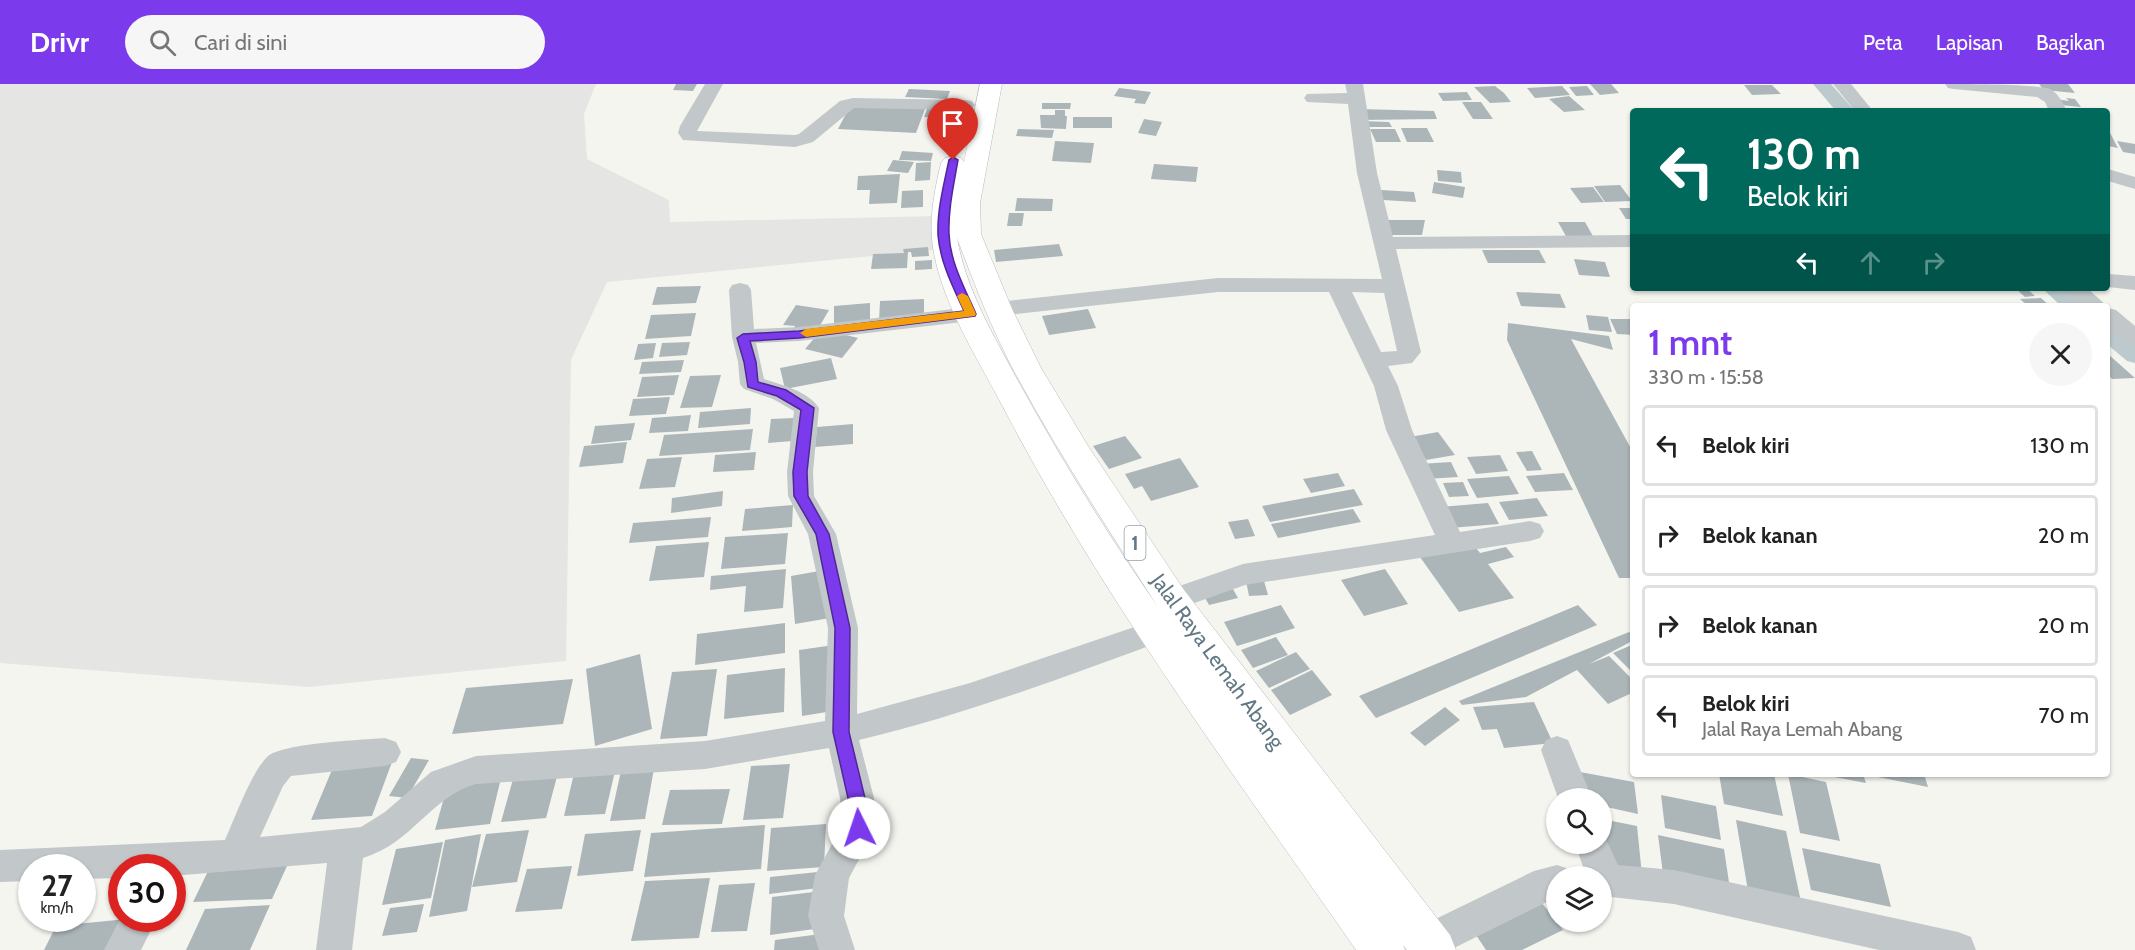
<!DOCTYPE html>
<html lang="id">
<meta charset="utf-8">
<style>
:root{--surface:#fff;--page:#f6f6f6;--text:#222;--muted:#767676;--line:#e0e0e0;--accent:#7c3aed}
body{margin:0;font-family:Cabin,sans-serif;background:var(--page);color:var(--text);height:100vh;display:flex;flex-direction:column;font-size:22px;white-space:nowrap}
*{box-sizing:border-box;margin:0}
p{font-size:20px;color:var(--muted)}
.icon{flex:none;width:33px;height:33px;fill:none;stroke:currentColor;stroke-width:2;stroke-linecap:round;stroke-linejoin:round}
.map{position:relative;flex:1;overflow:hidden}
.side{position:absolute;left:1630px;top:219px;width:480px;height:474px;display:flex;flex-direction:column;background:var(--surface);border-radius:6px;box-shadow:0 2px 4px #0004}
.side>*{flex:none}
.guide{position:absolute;left:1630px;top:24px;width:480px;height:183px;border-radius:6px;box-shadow:0 2px 4px #0004;background:#00695c;color:#fff;overflow:hidden}
.controls{position:absolute;left:1546px;top:704px;display:grid;gap:12px}
.controls a{display:grid;place-items:center;width:66px;height:66px;border-radius:50%;background:var(--surface);box-shadow:0 2px 4px #0004;font-size:30px}
.speed{position:absolute;left:18px;top:770px;display:flex;gap:12px;font-size:30px;font-weight:700;text-align:center}
.speed>*{display:grid;place-content:center;width:78px;height:78px;border-radius:50%;background:var(--surface);box-shadow:0 2px 4px #0004;line-height:1}
.speed small{font-size:15px;font-weight:400}
.speed .limit{border:9px solid #d22;background:#fff;color:#111}
.pin{position:absolute;display:grid;place-items:center;width:51px;height:51px;color:#fff;margin:-62px -26px;border-radius:50% 50% 50% 0;rotate:-45deg;box-shadow:0 0 6px #0007}
.pin .icon{rotate:45deg}
.me{position:absolute;width:66px;margin:-33px;rotate:356deg;stroke-linejoin:round;filter:drop-shadow(0 0 4px #0008)}
.turn{display:flex;align-items:center;gap:21px;height:126px;padding:0 18px;font-size:27px}
.turn .icon{width:78px;height:78px;stroke-width:2.5}
.turn b{display:block;font-size:42px;line-height:51px}
.lanes{display:flex;align-items:center;height:57px;padding:0 18px;background:#0003;justify-content:center;gap:30px;direction:ltr}
.lanes .off{opacity:.35}
.round{display:grid;place-items:center;flex:none;width:63px;height:63px;border-radius:32px;background:var(--page)}
.overview{display:flex;align-items:center;justify-content:space-between;height:102px;padding:0 18px}
h1{font-size:36px;font-weight:600;line-height:45px;color:var(--accent)}
ul{padding:0;list-style:none}
li{display:flex;align-items:center;gap:18px;height:81px;margin:0 12px 9px;padding:0 6px;border:3px solid var(--line);border-radius:6px}
li div{flex:1}
li b{display:block;font-size:22px}
li em{font-style:normal}
header{display:flex;align-items:center;gap:36px;box-sizing:border-box;height:84px;padding:0 30px;background:var(--accent);color:#fff}
header strong{font-size:28px}
nav{display:flex;gap:33px;margin-inline-start:auto;font-size:21px}
.search{width:420px;height:54px;background:var(--page);display:flex;align-items:center;gap:15px;box-sizing:border-box;padding:0 21px;border-radius:33px;color:var(--muted);font-size:22px}
.map>svg:first-child{display:block}
</style>
<header>
<strong>Drivr</strong>
<div class="search"><svg class="icon" aria-label="search" viewBox="0 0 24 24"><circle cx="10" cy="10" r="6"/><path d="M15 15l6 6"/></svg>Cari di sini</div>
<nav><a>Peta</a><a>Lapisan</a><a>Bagikan</a></nav>
</header>
<div class="map">
<svg width="2135" height="866" viewBox="0 0 2135 866">
<rect width="100%" height="100%" fill="#f5f5f0"/>
<path fill="#e5e6e4" d="M0 0H596L584 30 587 75 669 116 670 138 935 132 934 166 607 198 571 276 566 577 309 603 0 579Z"/>
<g fill="none" stroke-linecap="round" stroke-linejoin="round">
<path fill="#bccace" fill-rule="evenodd" d="M1813 0H1831L1855 27H1836Z
M2042 204H2066L2085 222H2061Z
M2108 242 2116 244 2135 260V279L2127 277 2108 261Z"/>
</g>
<path fill="#acb6b9" d="M676 0H697L693 7 673 6Z
M1590 0H1611L1619 9 1600 11Z
M2039 0H2068L2075 9 2044 6Z
M1744 1H1772L1781 10 1752 11Z
M1495 2 1504 9 1511 18 1490 19 1474 3Z
M1562 2 1570 11 1535 14 1527 4Z
M1587 2 1594 11 1576 12 1569 3Z
M1119 4 1151 8 1145 20 1134 19 1136 15 1114 12Z
M909 5 950 7 947 15 905 13Z
M1467 8 1472 16 1443 17 1438 9Z
M1569 12 1585 26 1564 28 1549 15Z
M2066 14 2075 15 2081 23 2060 21 2056 15 2069 17Z
M1462 18H1481L1493 35H1473Z
M1042 19H1071L1070 25H1042Z
M850 22 925 25 916 49 838 45Z
M927 25 946 26 943 34 924 33Z
M1359 25 1434 27 1437 35 1362 36Z
M1055 26H1065V32H1067L1066 45 1041 44 1040 31H1055Z
M1073 33H1112V44H1073Z
M1144 35 1162 38 1156 52 1138 49Z
M1361 37 1389 38 1392 43H1365Z
M1401 44H1427L1434 58H1407Z
M1018 45 1054 46 1052 54 1016 52Z
M1370 45H1395L1401 58H1376Z
M2108 45 2118 64 2108 62Z
M1055 57 1094 59 1091 79 1052 77Z
M2117 57 2135 60V70L2123 68Z
M902 67 933 69 931 77 899 76Z
M893 76 914 78 908 89 887 87Z
M931 78 930 96 915 97 916 79Z
M1154 80 1198 83 1196 98 1151 95Z
M1437 86 1461 88 1462 99 1438 97Z
M900 90 897 119 869 120 870 106H857L858 92Z
M1434 98 1465 103 1463 114 1432 109Z
M1620 101 1632 117 1605 118 1594 102Z
M1593 103 1604 118 1581 119 1570 104Z
M923 106V123L901 124 902 107Z
M1381 106 1414 108 1416 118 1383 116Z
M1017 114 1053 115 1052 127H1015Z
M1619 124H1634V135H1626Z
M1009 129H1024L1022 142H1007Z
M1386 136H1425L1422 151H1391Z
M1558 138H1585L1594 154H1567Z
M1059 160 1063 172 996 178 994 166Z
M928 163 929 172 912 173 911 168H908L907 184 871 185 873 170 904 169 903 165Z
M1482 166H1539L1546 179H1488Z
M1574 175 1605 178 1610 193 1579 191Z
M932 176V185L915 186V177Z
M701 202 696 219 652 221 657 203Z
M2015 204H2026L2035 212 2025 213Z
M1516 208 1560 210 1566 224 1521 222Z
M2041 214 2050 222H2028L2020 215Z
M924 215V232L879 238 880 217Z
M870 219V238L834 241V222Z
M796 221 829 226 818 245 793 246 795 242 783 241Z
M1088 225 1096 244 1049 251 1042 232Z
M696 229 691 252 645 255 651 231Z
M1586 231 1608 233 1612 248 1589 246Z
M1610 235H1630L1634 251 1617 250Z
M1508 239 1609 252 1613 266 1571 255 1634 370V494H1619L1507 256Z
M830 247 858 254 842 274 805 265 817 251Z
M690 258 687 271 659 273 662 259Z
M656 259 653 274 634 276 638 260Z
M2108 270 2135 294 2112 295 2108 291Z
M831 274 837 295 785 305 780 284Z
M684 276 681 288 639 290 642 278Z
M679 291 674 311 637 313 642 293Z
M721 291 712 323 680 324 690 292Z
M670 313 666 330 629 332 633 315Z
M751 324 750 340 698 344 700 328Z
M691 331 688 347 649 349 652 334Z
M794 334 792 357 768 359 771 335Z
M635 339 631 356 591 360 595 342Z
M853 340V360L815 363 817 343Z
M753 345 750 366 659 372 664 351Z
M1438 348 1455 371 1426 376 1410 353Z
M1125 352 1142 374 1109 385 1093 362Z
M627 358 623 379 579 383 584 362Z
M1532 367 1542 386 1527 387 1516 368Z
M756 368 754 386 713 388 715 371Z
M1500 371 1508 387 1476 390 1467 373Z
M682 373 675 403 639 405 647 375Z
M1180 374 1199 403 1151 417 1142 402 1134 405 1125 390Z
M1451 378 1458 393 1426 395 1419 380Z
M1338 389 1345 402 1311 409 1303 395Z
M1564 389 1573 406 1535 408 1526 392Z
M1509 392 1519 410 1477 414 1467 395Z
M1463 398 1469 412 1449 413 1443 399Z
M1354 405 1363 421 1270 438 1262 422Z
M723 407 722 422 671 429 672 414Z
M1537 414 1548 432 1509 436 1499 418Z
M1488 419 1499 440 1450 444 1440 423Z
M793 421 792 443 742 447 745 425Z
M1353 425 1361 438 1278 454 1271 440Z
M711 433 708 453 629 459 633 439Z
M1248 435 1255 452 1235 455 1228 438Z
M788 449 785 480 721 485 725 453Z
M709 458 704 493 649 497 656 462Z
M1473 460 1480 469 1506 463 1514 473 1488 480 1514 514 1459 528 1420 473Z
M786 485 783 524 744 528 746 502 710 506 711 492Z
M1385 485 1408 520 1364 532 1341 496Z
M825 486 830 534 795 540 791 492Z
M1246 497H1264L1268 511 1249 512Z
M1233 505 1238 514 1209 521 1204 512Z
M1281 521 1295 544 1237 562 1224 538Z
M1578 521 1597 541 1376 634 1359 612Z
M785 539V569L695 581 697 550Z
M1629 548 1634 552V556L1589 580 1609 572 1634 597V608L1608 620 1577 586 1526 613 1462 621 1459 617Z
M1276 553 1288 571 1253 584 1241 566Z
M1634 560V590L1613 569Z
M834 561 839 626 802 632 799 566Z
M1296 568 1310 585 1269 604 1256 587Z
M640 570 652 645 595 662 586 585Z
M785 584 784 628 724 635 727 591Z
M717 585 707 652 660 655 672 588Z
M1312 586 1332 611 1290 631 1271 606Z
M573 595 563 640 452 650 466 604Z
M1534 618 1553 659 1504 664 1497 645 1482 646 1473 623Z
M1445 623 1460 636 1425 662 1410 649Z
M411 674 429 676 407 714 389 712Z
M392 678 372 732 311 736 334 681Z
M655 679 645 735 610 737 622 682Z
M790 680 783 734 743 736 751 682Z
M616 683 605 730 564 732 575 685Z
M559 685 546 734 501 738 515 688Z
M1580 688 1634 698 1638 730 1602 722V714H1582Z
M1719 690H1774L1783 732 1724 720Z
M1788 690 1826 698 1840 757 1800 749Z
M1824 690H1863L1866 699 1824 691Z
M1868 690H1924L1928 703 1868 691Z
M501 694 490 740 435 746 448 699Z
M730 705 722 740 662 741 670 706Z
M1661 711 1716 722 1721 756 1665 744Z
M1602 735 1637 742 1642 791 1605 783Z
M1736 736 1786 747 1801 818 1748 807Z
M826 740 824 783 767 787 771 744Z
M765 741 761 785 644 793 651 749Z
M529 746 517 798 472 803 486 750Z
M641 746 633 787 577 792 585 750Z
M481 750 467 827 429 833 445 756Z
M1658 751 1724 765 1730 805 1663 790Z
M443 758 431 814 382 821 396 765Z
M1802 764 1880 780 1891 823 1811 806Z
M292 771 272 815 193 818 214 775Z
M572 782 562 825 515 828 527 785Z
M827 787 826 803 769 810 770 793Z
M710 794 699 854 631 857 645 797Z
M755 799 747 847 711 848 719 801Z
M822 807V844L770 851 772 813Z
M1542 819 1563 846 1522 866H1486L1476 851Z
M424 820 417 848 382 852 390 824Z
M270 821 250 866H186L205 825Z
M127 835 113 866H44L56 842Z
M828 849V866H774L775 856Z"/>
<g fill="none" stroke-linecap="round" stroke-linejoin="round">
<g stroke="#b6babd" stroke-width="1">
<path id="trunk" d="M980 0H1002L980 119 981 150 1012 225 1041 284 1088 362 1184 506 1450 851 1456 866H1407L1403 861 1405 866H1356C1233 689 1103 515 1003 323 978 275 944 223 934 169 928 138 934 109 941 79L945 74 953 72 961 74 964 78ZM957 154C974 199 991 243 1013 285 1057 367 1108 445 1158 523 1107 450 1061 375 1018 297 994 252 966 206 957 154Z"/>
</g>
<path fill="#c2c7c9" fill-rule="evenodd" d="M705 0H723L697 47 795 51 799 50 840 17 853 14 966 16 972 17 975 21 972 25 966 26 854 24 813 58 795 63 683 56 678 49 680 42Z
M1345 0H1363L1377 89 1393 153 1634 151V163L1396 165 1421 268 1412 279 1388 282 1398 302 1412 346 1460 448 1530 437 1540 440 1544 447 1540 454 1530 457 1245 501 1172 527 1162 524 1158 516 1162 508 1243 480 1435 451 1386 346 1374 302 1329 208H1218L998 232 990 230 987 225 990 220 998 218 1218 194 1382 195 1357 89 1348 20 1307 18 1304 14 1307 10 1347 9ZM1352 208 1384 209 1397 267 1381 268Z
M1833 0H1851L1873 27H1855Z
M1945 0C1969 0 2031 0 2050 5 2059 10 2062 18 2067 27H2049L2045 18 2037 13 1954 5 1948 4Z
M2108 85 2135 93V105L2108 97Z
M2108 190 2135 192V206L2108 203Z
M740 199 748 201 751 206 754 245 799 243 971 223 979 225 982 230 979 235 971 237 799 257 756 259 764 295C782 301 808 307 819 324L813 388 814 412 836 450 858 544 857 630 970 599 1155 536 1165 540 1170 548 1165 556C1065 593 963 631 859 656L874 714 876 744 849 794 844 832 855 866H819L808 832 815 791 842 742 840 714 829 664 705 685 476 700C430 713 413 759 363 774L352 866H316L327 779 172 792V783H122V794L82 795V783H32V797L0 798V766L225 756C235 734 251 689 267 673 281 659 362 656 385 654L396 658 401 668 396 678 385 682 291 692 283 702 260 753 361 743 385 728 431 688 476 672 705 657 825 637 828 544 808 450 788 412 787 388 794 327 773 315 744 305 740 300 738 278 732 253 729 206 732 201Z
M2062 204H2087L2107 222H2082Z
M2108 224 2116 226 2135 242V260L2127 258 2108 242Z
M1557 652 1568 656 1592 714H1558L1541 666 1546 656Z
M1602 747 1618 781 1674 786 1958 848 1971 853 1976 866H1879L1674 820 1602 812V792H1586L1575 759H1602Z
M1557 781 1569 785 1572 792H1557V813L1450 866H1413L1410 858 1415 845 1534 787Z
M122 831V834H157L141 866H104Z"/>
<use href="#trunk" fill="#fff" fill-rule="evenodd"/>
</g>
<path fill="#7c3aed" stroke="#51269a" stroke-width="1.5" d="M953 73 958 76C954 100 948 125 949 150 950 178 965 205 976 230L975 232 799 254 750 257 756 278 758 298 786 306 814 324 807 388 808 412 829 450 850 544 849 648 865 714 867 744 865 750 859 752 853 750 850 744 848 714 833 648 835 544 816 450 794 412 793 388 801 326 777 312 748 303 744 278 737 254 743 250 799 247 964 227C953 203 940 178 938 151 937 126 944 100 949 76Z"/>
<path fill="#f59e0b" d="M962 209 968 212 976 230 975 232 806 253 800 249 806 245 964 227 957 212Z"/>
<g text-anchor="middle" dominant-baseline="central" stroke-width="6" stroke-linejoin="round" paint-order="stroke">
<rect fill="#fff" stroke="#91a0a9" stroke-width="1.5" x="1124.5" y="442" width="21" height="34" rx="4.5"/>
<g font-size="20" font-weight="bold" fill="#627884">
<text x="1135" y="459">1</text>
</g>
<g font-size="21" fill="#627884" stroke="#fff">
<text transform="translate(1218 577) rotate(54)">Jalal Raya Lemah Abang</text>
</g>
</g>
</svg>
<div class="controls">
<a><svg class="icon" aria-label="search" viewBox="0 0 24 24"><circle cx="10" cy="10" r="6"/><path d="M15 15l6 6"/></svg></a>
<a><svg class="icon" aria-label="layers" viewBox="0 0 24 24"><path d="M12 4l9 5-9 5-9-5zM3 14l9 5 9-5"/></svg></a>
</div>
<div class="speed"><div>27<small>km/h</small></div><div class="limit">30</div></div>
<div class="pin" style="left:953px;top:76px;background:#d93025"><svg class="icon" aria-label="arrive" viewBox="0 0 24 24"><path d="M6 21V4h12l-3 4 3 4H6"/></svg></div>
<svg class="me" style="left:859px;top:744px" viewBox="-20 -20 40 40"><circle r="19" fill="#fff"/><path d="M0-13L10 11 0 6-10 11z" fill="#7c3aed"/></svg>
<div class="guide">
<div class="turn"><svg class="icon" aria-label="left" viewBox="0 0 24 24"><path d="M17 20v-9H6M10 6l-5 5 5 5"/></svg><div><b>130 m</b>Belok kiri</div></div>
<div class="lanes"><svg class="icon" aria-label="left" viewBox="0 0 24 24"><path d="M17 20v-9H6M10 6l-5 5 5 5"/></svg><svg class="icon off" aria-label="ahead" viewBox="0 0 24 24"><path d="M12 20V5M6 11l6-6 6 6"/></svg><svg class="icon off" aria-label="right" viewBox="0 0 24 24"><path d="M7 20v-9h11M14 6l5 5-5 5"/></svg></div>
</div>
<section class="side">
<div class="overview"><div><h1>1 mnt</h1><p>330 m · 15:58</p></div><a class="round"><svg class="icon" aria-label="close" viewBox="0 0 24 24"><path d="M6 6l12 12M18 6L6 18"/></svg></a></div>
<ul>
<li><svg class="icon" aria-label="left" viewBox="0 0 24 24"><path d="M17 20v-9H6M10 6l-5 5 5 5"/></svg><div><b>Belok kiri</b></div><em>130 m</em></li>
<li><svg class="icon" aria-label="right" viewBox="0 0 24 24"><path d="M7 20v-9h11M14 6l5 5-5 5"/></svg><div><b>Belok kanan</b></div><em>20 m</em></li>
<li><svg class="icon" aria-label="right" viewBox="0 0 24 24"><path d="M7 20v-9h11M14 6l5 5-5 5"/></svg><div><b>Belok kanan</b></div><em>20 m</em></li>
<li><svg class="icon" aria-label="left" viewBox="0 0 24 24"><path d="M17 20v-9H6M10 6l-5 5 5 5"/></svg><div><b>Belok kiri</b><p>Jalal Raya Lemah Abang</p></div><em>70 m</em></li>
</ul>
</section>
</div>
